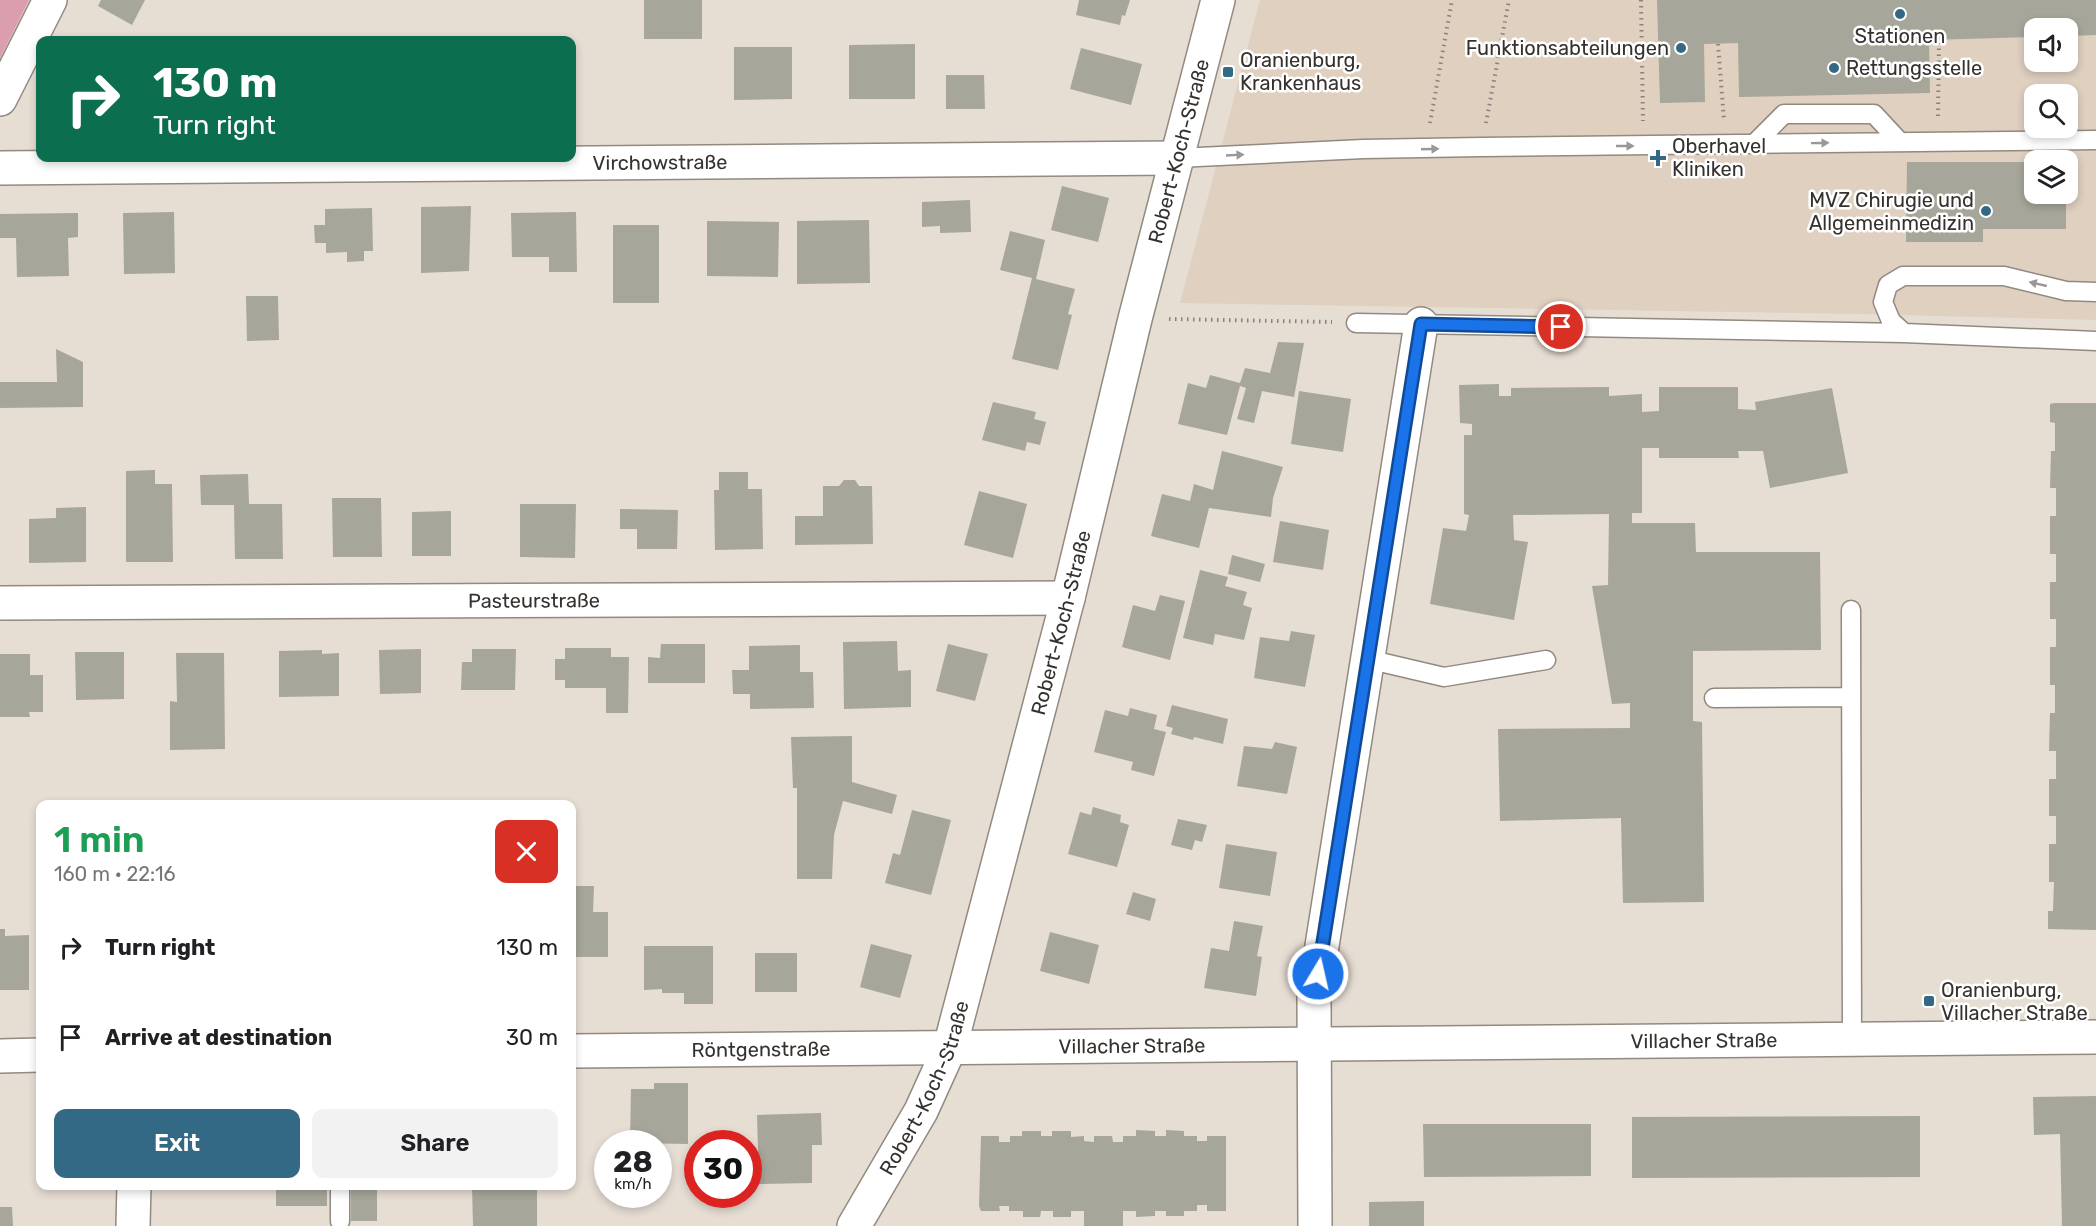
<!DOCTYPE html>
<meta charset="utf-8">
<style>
:root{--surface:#fff;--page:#f2f2f2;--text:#202124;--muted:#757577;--accent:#346985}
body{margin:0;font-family:Rubik,sans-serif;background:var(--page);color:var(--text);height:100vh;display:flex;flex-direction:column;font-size:22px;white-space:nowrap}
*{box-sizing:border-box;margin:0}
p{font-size:20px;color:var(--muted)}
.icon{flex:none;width:33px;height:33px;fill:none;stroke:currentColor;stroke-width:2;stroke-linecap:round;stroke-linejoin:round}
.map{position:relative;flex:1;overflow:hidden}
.details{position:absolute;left:36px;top:800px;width:540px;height:390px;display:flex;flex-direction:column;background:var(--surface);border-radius:12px;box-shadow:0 3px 9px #0003}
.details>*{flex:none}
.guide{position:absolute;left:36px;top:36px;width:540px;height:126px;border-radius:12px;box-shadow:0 3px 9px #0003;background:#0b6e4f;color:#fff;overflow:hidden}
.buttons{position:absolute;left:2024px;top:18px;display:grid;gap:12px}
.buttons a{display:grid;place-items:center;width:54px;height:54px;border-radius:12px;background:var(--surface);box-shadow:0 3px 9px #0003;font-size:30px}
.speed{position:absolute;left:594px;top:1130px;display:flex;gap:12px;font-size:30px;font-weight:700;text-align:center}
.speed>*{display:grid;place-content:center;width:78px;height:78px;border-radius:50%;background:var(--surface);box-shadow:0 3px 9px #0003;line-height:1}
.speed small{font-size:15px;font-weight:400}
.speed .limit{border:9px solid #d22;background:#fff;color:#111}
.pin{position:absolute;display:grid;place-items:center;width:51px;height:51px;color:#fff;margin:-26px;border:3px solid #fff;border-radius:50%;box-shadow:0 2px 6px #0007}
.me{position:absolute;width:66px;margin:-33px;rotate:9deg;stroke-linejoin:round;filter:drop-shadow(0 0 4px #0008)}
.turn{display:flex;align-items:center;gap:21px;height:126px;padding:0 18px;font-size:27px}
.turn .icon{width:78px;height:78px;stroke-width:2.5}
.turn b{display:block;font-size:42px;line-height:51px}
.round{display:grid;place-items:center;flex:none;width:63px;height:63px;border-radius:12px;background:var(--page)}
.head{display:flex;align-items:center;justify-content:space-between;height:102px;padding:0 18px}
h1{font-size:36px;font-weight:600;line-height:45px;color:#1e9e55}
.primary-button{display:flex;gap:12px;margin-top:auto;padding:12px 18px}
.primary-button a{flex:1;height:69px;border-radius:12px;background:var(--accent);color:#fff;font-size:24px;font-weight:600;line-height:69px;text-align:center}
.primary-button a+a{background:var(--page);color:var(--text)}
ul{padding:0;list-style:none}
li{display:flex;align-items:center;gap:18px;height:90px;padding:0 18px}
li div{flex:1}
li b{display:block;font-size:22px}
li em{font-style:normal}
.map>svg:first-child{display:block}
</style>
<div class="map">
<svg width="2096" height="1226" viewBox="0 0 2096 1226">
<rect width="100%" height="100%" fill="#e6ddd3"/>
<path fill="#dfd0c0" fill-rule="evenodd" d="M1260 0H2096V320L1862 314 1180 303ZM2034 28H2067V62H2034ZM2034 94H2067V128H2034ZM2034 160H2067V194H2034Z"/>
<path fill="#db9eae" d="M0 0H29L0 58Z"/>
<path fill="#a7a69a" d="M101 0H145L132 25 98 6Z
M644 0H702V39H644Z
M1079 0H1130L1125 16 1122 15 1120 25 1076 15Z
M1657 0H2096V35L2067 36V28H2034V37L1929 40 1930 93 1739 97 1738 43 1704 44 1705 102 1660 103Z
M915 44V99H849V45Z
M734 47H792V99L734 100Z
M1081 48 1142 64 1131 105 1070 89Z
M946 75H984L985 109H946Z
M1907 162H2034V194H2066V229H1983V242H1906Z
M1062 186 1109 198 1098 242 1051 230Z
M970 200 971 232 940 233V226L922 227V202Z
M471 206 469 271 421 273V207Z
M372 208 373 251H364V261L347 262V252L326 253V243H315L314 225H325V209Z
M174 212 175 273 124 274 123 213Z
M576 212 577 272H549V257H512L511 213Z
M78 213V237L68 238 69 276 17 277 16 238H0V214Z
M869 220 870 283 797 284V221Z
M707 221 779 222 778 277 707 276Z
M613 225H659V303H613Z
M1010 231 1045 240 1036 279 1075 289 1068 314 1072 315 1058 370 1012 359 1032 278 1000 270Z
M246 296H278L279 340 247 341Z
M1278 342 1304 343 1294 397 1262 391 1254 423 1237 419 1246 388 1240 386 1227 435 1178 424 1188 383 1206 388 1210 375 1240 383 1245 368 1270 373Z
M56 349 83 362V407L0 408V382H57Z
M1499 384V396H1511V388L1609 387V396L1642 394V412L1659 411V387H1738V409L1756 410 1755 402 1832 388 1848 473 1770 488 1763 451H1738L1739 458H1659V448H1642V513H1632V523H1695L1696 552H1820L1821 650 1693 651V721L1702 722 1704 902 1623 903 1621 818 1500 821 1498 729 1630 728V703L1612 704 1592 586 1608 585 1609 514 1513 515 1514 540 1528 542 1514 620 1430 604 1443 528 1466 531 1469 515 1464 514V435H1472V424L1460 423 1459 385Z
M1299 391 1351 399 1343 452 1291 444Z
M993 402 1036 412 1034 419 1046 422 1040 445 1027 442 1025 451 982 440Z
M2055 403H2096V930L2048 929V911H2053L2054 882H2049V844H2056V816H2049V779H2056V751H2049L2050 713H2055V685H2050V647H2056V619H2050V582H2056V554H2050V516H2056V488H2050L2051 451H2055V423L2050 422V404Z
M1222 451 1283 467 1273 498 1271 517 1209 508 1199 548 1151 536 1162 494 1190 501 1194 484 1213 490Z
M155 470V484H172L173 562H126V471Z
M719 472H748V489H762L763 549 715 550 714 490H719Z
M248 474 249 504H282L283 559H235L234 505H201L200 475Z
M844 480H855L859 486H872L873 544 795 545V516H823V486H839Z
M979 491 1027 504 1013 558 964 545Z
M332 498H381L382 557H333Z
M520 504H576L575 558 520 557Z
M86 507V562L29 563V519L56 518V508Z
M620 509 678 510 677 549H637V529H620Z
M451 511V556H412V512Z
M1280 521 1329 530 1323 570 1273 562Z
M1232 555 1265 564 1260 582 1228 574Z
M1200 570 1228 577 1225 586 1247 592 1243 605 1252 608 1244 640 1215 634 1213 645 1183 638Z
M1160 595 1185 601 1170 660 1122 647 1133 605 1155 611Z
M1291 631 1315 635 1305 687 1254 678 1260 637 1289 641Z
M897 641 898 671 911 670V707L844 709 843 642Z
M661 644H705V683H648V657L660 658Z
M948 644 988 654 975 701 936 691Z
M800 645V672H813L814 708 750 709V694H733L732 670H749V646Z
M565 648H611V657H629L628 713H606V688H565V680H555V659H565Z
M421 649V693L380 694 379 650Z
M472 649H516L515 690H461L462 662H472Z
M322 650V654L339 653V696L279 697V651Z
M75 652H124V699L76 700Z
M176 653H224L225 749 170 750V701L177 702Z
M0 654H30V675H43V712H29L30 717H0Z
M1172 705 1228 719 1223 744 1194 737 1193 740 1171 734 1173 728 1166 726Z
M1130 708 1157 715 1154 729 1166 732 1154 776 1131 770 1133 762 1094 752 1105 710 1128 716Z
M852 736V782L897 795 892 814 843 801 834 835 832 879H797V788H793L791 737Z
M1275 742 1297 747 1287 794 1237 786 1244 746 1272 749Z
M1093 807 1121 815 1120 822 1129 825 1117 867 1068 854 1080 812 1091 815Z
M912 810 951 820 931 895 885 883 893 853 900 855Z
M1178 819 1207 825 1202 842 1195 840 1192 850 1171 845Z
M1226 844 1277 852 1270 896 1219 888Z
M572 886H594L593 912H608V957H572Z
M1133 892 1156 899 1150 921 1126 914Z
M1234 921 1263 926 1257 956 1262 957 1256 996 1204 988 1211 948 1229 951Z
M0 929H5V936L29 935V990H0Z
M1050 932 1099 945 1089 984 1040 971Z
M871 944 912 955 900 998 860 987Z
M644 946H713V1004H684V993H662V989L644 990Z
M755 953H797V992H755Z
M654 1083H688V1144L630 1143 631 1089H654Z
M2096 1096V1226H2062L2060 1134 2034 1135 2033 1097Z
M821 1113 822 1145H812V1183L759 1184 757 1115Z
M1920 1116V1177L1632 1178V1117Z
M1423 1124H1591V1176L1424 1177Z
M1136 1130 1155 1131V1136H1166V1130L1184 1131V1136H1197V1141H1207V1136H1226V1211H1207V1205H1197V1211H1184V1216H1166V1211H1155V1216L1136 1217V1211H1123V1226H1084V1211H1071V1217H1053V1211H1041L1040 1217H1023V1211H1009V1206H999L1000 1211H981L979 1206 981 1136H999V1142H1010V1136H1022V1131H1041V1136H1052V1131H1071V1137L1084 1136V1141L1094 1142V1136H1112L1113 1142H1123V1136H1136Z
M276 1185H327V1206H276Z
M351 1185H377V1221H351Z
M472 1185H537V1226H473Z
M1424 1201V1226H1369V1202Z
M0 1207H12L13 1226H0Z"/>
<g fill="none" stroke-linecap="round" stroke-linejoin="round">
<g stroke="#928980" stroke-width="21">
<path id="service" d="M1754 144 1784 114H1874L1900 142
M1177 158 1363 149 1481 147 2096 140
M1356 323 1904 333 2096 341
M1904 333 1891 321 1883 302 1888 285 1903 276H2004L2066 291 2096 292
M1851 610 1852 1041
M1367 659 1444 677 1546 660
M1714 698 1851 697
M340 1185V1221"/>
</g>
<g stroke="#928980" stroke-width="36">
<g id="minor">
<path d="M0 99 50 0"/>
<path id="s1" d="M0 168 1177 158"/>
<path id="s2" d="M0 603 1068 598"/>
<path id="s3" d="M572 1051 2096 1037"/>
<path d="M0 1056 40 1055"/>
<path d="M133 1226 134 1185"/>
<path d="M1315 1226 1314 996 1421 324"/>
</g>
</g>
<g stroke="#928980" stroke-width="36">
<g id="tertiary">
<path id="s4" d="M854 1226 921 1111 950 1047 1068 598 1135 319 1218 0"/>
</g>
</g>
<path stroke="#8a837d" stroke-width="4" stroke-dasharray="1.5 4.5" stroke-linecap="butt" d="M1641 0 1643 121
M1718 44 1724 120
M1938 116 1939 39
M1430 123 1452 0
M1486 123 1509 0
M1169 319 1332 322"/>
<use href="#service" stroke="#fff" stroke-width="18"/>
<use href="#minor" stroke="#fff" stroke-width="33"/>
<use href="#tertiary" stroke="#fff" stroke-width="33"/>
</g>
<defs><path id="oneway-solid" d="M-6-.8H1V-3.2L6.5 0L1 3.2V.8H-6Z" transform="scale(1.5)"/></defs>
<g fill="#9a9896">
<use href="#oneway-solid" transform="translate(1820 143) rotate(-1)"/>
<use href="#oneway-solid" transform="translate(1625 146)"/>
<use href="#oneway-solid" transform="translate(1430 149) rotate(-2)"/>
<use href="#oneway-solid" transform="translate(1235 155) rotate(-3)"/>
<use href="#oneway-solid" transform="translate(2038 284) rotate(-167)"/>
</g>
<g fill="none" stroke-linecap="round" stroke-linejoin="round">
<g stroke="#114b97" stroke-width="15">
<path id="route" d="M1318 974 1421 324 1561 327"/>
</g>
<use href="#route" stroke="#1a73e8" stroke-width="10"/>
</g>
<g fill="#346985" stroke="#fff" stroke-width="2">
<circle cx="1900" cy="14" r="6"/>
<circle cx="1681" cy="48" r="6"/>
<circle cx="1834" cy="68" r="6"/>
<rect x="1222" y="66" width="12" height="12" rx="3"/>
<path d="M1655 149h6v6h6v6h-6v6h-6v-6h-6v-6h6z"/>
<circle cx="1986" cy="211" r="6"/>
<rect x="1923" y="995" width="12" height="12" rx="3"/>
</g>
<g text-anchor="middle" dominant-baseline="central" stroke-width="5" stroke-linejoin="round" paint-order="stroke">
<g font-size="20" fill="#35312e" stroke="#fff" text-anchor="start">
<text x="1900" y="36" text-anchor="middle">Stationen</text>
<text x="1669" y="48" text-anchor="end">Funktionsabteilungen</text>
<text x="1240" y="60">Oranienburg,<tspan x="1240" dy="23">Krankenhaus</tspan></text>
<text x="1846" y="68">Rettungsstelle</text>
<text x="1672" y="146">Oberhavel<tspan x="1672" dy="23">Kliniken</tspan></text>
<text x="1974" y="200" text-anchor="end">MVZ Chirugie und<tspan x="1974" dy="23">Allgemeinmedizin</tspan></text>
<text x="1941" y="990">Oranienburg,<tspan x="1941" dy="23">Villacher Straße</tspan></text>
</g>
<g font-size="20" fill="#35312e" stroke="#fff">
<text stroke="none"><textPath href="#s4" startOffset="1128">Robert-Koch-Straße</textPath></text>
<text stroke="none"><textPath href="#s1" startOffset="660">Virchowstraße</textPath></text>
<text stroke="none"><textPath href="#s2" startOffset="534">Pasteurstraße</textPath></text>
<text stroke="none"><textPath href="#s4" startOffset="642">Robert-Koch-Straße</textPath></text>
<text stroke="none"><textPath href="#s3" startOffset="1132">Villacher Straße</textPath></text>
<text stroke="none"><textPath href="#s3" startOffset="560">Villacher Straße</textPath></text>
<text stroke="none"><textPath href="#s3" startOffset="189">Röntgenstraße</textPath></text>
<text stroke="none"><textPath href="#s4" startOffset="156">Robert-Koch-Straße</textPath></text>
</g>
</g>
</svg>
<div class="buttons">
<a><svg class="icon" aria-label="sound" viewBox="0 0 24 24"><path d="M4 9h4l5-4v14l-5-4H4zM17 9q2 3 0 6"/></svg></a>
<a><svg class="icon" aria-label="search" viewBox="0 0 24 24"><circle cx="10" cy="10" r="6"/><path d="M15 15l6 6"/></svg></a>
<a><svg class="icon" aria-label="layers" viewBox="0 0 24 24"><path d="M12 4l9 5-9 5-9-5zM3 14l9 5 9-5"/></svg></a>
</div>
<div class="speed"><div>28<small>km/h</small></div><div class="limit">30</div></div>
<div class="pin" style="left:1561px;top:327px;background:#d93025"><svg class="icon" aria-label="arrive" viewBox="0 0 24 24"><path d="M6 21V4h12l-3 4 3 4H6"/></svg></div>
<svg class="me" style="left:1318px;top:974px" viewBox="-20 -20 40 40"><circle r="17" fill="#1a73e8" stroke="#fff" stroke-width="3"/><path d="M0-11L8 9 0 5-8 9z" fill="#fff"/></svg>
<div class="guide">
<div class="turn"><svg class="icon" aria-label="right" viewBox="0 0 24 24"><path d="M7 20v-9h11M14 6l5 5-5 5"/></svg><div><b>130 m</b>Turn right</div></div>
</div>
<section class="details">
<div class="head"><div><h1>1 min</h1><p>160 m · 22:16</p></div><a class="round" style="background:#d93025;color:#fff"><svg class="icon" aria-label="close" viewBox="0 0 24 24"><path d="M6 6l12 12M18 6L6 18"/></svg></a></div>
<ul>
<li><svg class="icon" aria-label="right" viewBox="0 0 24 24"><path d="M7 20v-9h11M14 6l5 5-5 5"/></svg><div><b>Turn right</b></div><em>130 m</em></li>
<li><svg class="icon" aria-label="arrive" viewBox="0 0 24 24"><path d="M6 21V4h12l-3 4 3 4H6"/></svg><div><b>Arrive at destination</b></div><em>30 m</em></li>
</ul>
<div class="primary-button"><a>Exit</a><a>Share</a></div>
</section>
</div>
